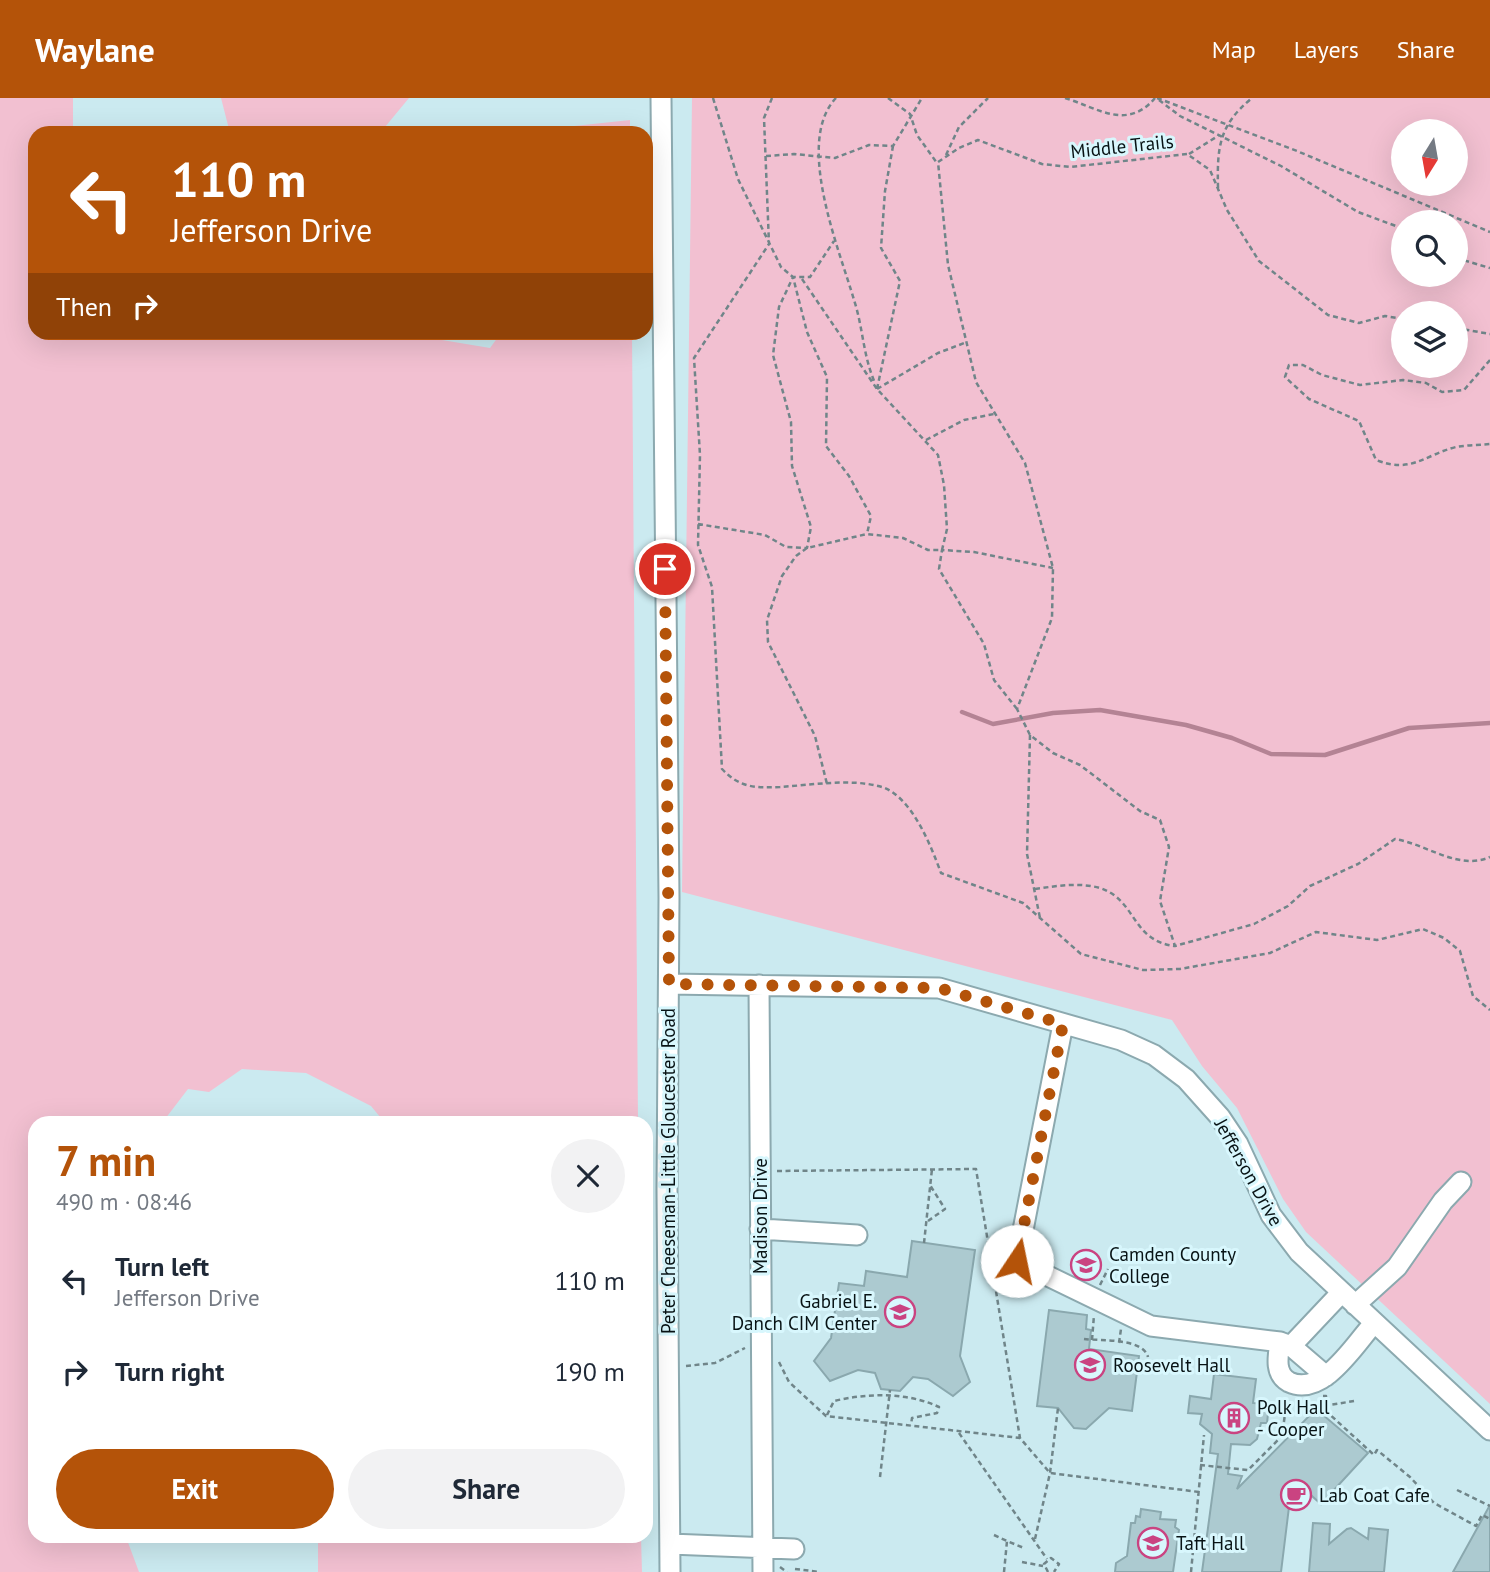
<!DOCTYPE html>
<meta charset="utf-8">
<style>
:root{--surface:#fff;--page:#f2f2f3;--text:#1f2937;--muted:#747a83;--accent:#b45309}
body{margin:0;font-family:"PT Sans",sans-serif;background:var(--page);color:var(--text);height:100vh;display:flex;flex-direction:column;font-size:26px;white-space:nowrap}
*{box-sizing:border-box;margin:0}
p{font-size:23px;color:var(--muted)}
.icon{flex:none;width:38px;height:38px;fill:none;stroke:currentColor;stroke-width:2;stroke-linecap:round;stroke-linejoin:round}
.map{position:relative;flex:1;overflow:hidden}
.drawer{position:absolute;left:28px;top:1018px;width:625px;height:427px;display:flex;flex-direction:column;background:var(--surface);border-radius:21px;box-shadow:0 7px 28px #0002}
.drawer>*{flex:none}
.guide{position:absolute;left:28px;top:28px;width:625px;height:214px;border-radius:21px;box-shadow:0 7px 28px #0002;background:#b45309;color:#fff;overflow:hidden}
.needle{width:46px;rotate:191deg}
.tools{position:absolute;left:1391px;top:21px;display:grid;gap:14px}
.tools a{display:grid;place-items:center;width:77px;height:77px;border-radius:50%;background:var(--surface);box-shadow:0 7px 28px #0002;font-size:35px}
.pin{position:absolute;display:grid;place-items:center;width:60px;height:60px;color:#fff;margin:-30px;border:4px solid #fff;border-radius:50%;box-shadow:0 2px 7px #0007}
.me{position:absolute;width:77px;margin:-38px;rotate:11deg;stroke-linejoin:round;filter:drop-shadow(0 0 5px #0008)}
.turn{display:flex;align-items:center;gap:24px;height:147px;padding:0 28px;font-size:32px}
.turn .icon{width:91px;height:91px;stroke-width:2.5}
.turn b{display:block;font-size:49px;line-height:60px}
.then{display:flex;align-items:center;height:66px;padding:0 28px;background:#0003;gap:14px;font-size:26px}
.round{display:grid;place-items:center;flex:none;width:74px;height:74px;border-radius:37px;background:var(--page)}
.headline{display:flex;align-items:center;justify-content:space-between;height:119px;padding:0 28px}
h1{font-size:42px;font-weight:700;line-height:52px;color:var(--accent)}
.action{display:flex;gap:14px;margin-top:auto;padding:14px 28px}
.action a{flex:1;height:80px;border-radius:42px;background:var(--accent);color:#fff;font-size:28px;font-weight:700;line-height:80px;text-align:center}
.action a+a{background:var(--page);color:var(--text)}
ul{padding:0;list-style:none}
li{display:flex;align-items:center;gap:21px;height:91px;padding:0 28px}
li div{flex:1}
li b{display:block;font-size:26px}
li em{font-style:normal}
header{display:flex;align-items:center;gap:42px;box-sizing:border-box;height:98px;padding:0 35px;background:var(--accent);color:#fff}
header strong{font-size:33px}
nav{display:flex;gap:38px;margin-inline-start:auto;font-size:24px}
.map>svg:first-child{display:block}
</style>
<header>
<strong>Waylane</strong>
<nav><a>Map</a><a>Layers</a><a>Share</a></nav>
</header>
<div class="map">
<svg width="1490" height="1474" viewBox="0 0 1490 1474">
<rect width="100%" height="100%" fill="#cbeaf0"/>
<path fill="#f2c0d1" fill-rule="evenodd" d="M0 0H73V35H35V234H418V238L490 250 501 235H632L638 1025H385L371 1008 306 975 242 971 209 994 188 991 162 1025 35 1026V1438L126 1439 139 1474H0Z
M221 0H409L385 29 388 35H230Z
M692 0H1490V1306L1306 1134 1283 1101 1237 1010 1202 968 1172 922 682 794ZM1404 33H1456V86H1404ZM1404 124H1456V177H1404ZM1404 215H1456V268H1404Z
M630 22V35H564L565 29Z
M318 1439H641L642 1474H318Z"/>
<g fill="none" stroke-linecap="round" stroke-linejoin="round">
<path stroke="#b48394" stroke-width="4.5" d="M962 614 993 626 1053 615 1100 612 1186 627 1232 640 1271 656 1325 657 1409 630 1490 625"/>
</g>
<path fill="#accad0" stroke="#8aa8ae" stroke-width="2" d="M912 1143 975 1152 960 1258 970 1284 953 1298 928 1281 913 1279 900 1293 881 1291 875 1275 858 1272 830 1283 814 1263 831 1240 839 1185 864 1188 866 1173 907 1179Z
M1049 1212 1087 1217 1086 1231 1091 1232 1089 1251 1139 1258 1132 1313 1109 1310 1086 1331 1074 1330 1058 1310 1037 1308Z
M1214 1276 1256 1281 1253 1305 1269 1307 1267 1325H1261L1257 1341 1250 1347 1231 1346 1228 1376 1242 1378 1237 1391 1316 1311 1368 1355 1321 1406 1305 1392 1289 1409 1281 1474H1202L1218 1356 1210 1355 1212 1336 1200 1326 1202 1316 1188 1315 1190 1298 1211 1301Z
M1490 1407V1474H1453Z
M1141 1411 1161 1414 1160 1421 1176 1422 1175 1429 1179 1432 1173 1474H1115L1116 1465 1127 1458 1131 1425H1135L1136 1418 1140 1419Z
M1313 1425 1330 1426 1329 1446 1347 1431 1351 1430 1368 1441 1369 1430 1388 1432 1384 1474H1309Z"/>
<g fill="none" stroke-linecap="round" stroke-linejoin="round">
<g stroke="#8ca9af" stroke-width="23">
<path id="minor" d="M661 0 669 800 667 1092 670 1474
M669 886 939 890 1121 942 1154 957 1186 981 1220 1019 1238 1046 1271 1117 1299 1154 1490 1332
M759 887 763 1474
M1063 926 1017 1163 1151 1228 1280 1244 1291 1248 1326 1278
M760 1131 857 1137
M1355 1207 1397 1169 1443 1103 1461 1084
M1280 1244C1278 1258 1274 1276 1289 1284 1323 1300 1355 1246 1374 1225
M1291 1248 1341 1195
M670 1446 794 1451"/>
</g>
<path stroke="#708589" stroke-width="2.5" stroke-dasharray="5 3.5" stroke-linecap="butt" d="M713 0 738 81 781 169 793 179 807 234 827 279 826 348 849 378 871 418 867 436
M772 0 764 20 769 146 694 260 700 357 698 447 712 489 722 671C740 690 755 690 780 689 812 687 851 680 882 689 912 699 931 748 941 775L1023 805 1081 856 1143 872 1180 871 1270 855 1316 834 1377 842 1423 831 1444 840 1460 853 1473 898 1490 912
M836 0C794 44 840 153 854 202 863 229 863 258 875 285
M888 0 910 16 917 37 937 65
M1065 0C1098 10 1127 33 1155 0
M1157 0 1297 53 1490 134
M1159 2 1180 18 1281 68 1358 114 1404 131
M1189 56 1218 38
M946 57 959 29 988 0
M766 58 794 56 835 60 869 47 893 48 922 0
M1218 90C1217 49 1219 27 1252 0
M1456 160 1490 170
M802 181 877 291 938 357 944 387 947 431 942 452H928L903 440 867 436 807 450 796 458 782 478 767 522 768 544 815 638 827 686
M1404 221 1385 218 1359 225 1328 217 1259 163 1227 112 1210 72 1187 56 1070 69 1042 66 978 42 959 50 938 64 948 167 976 284 1025 365 1053 470 1052 520 1017 611 1030 637 1053 655 1080 667 1140 713 1160 722 1169 749 1160 803 1175 848 1254 826 1288 808 1310 788 1358 766 1395 741C1426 746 1459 773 1490 759
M1456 230 1490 236
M1490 262 1464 292 1442 294 1426 285 1403 282 1360 287 1322 277 1303 267H1289L1285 279 1309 301 1359 323 1376 362C1412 376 1424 357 1456 349 1467 347 1479 347 1490 346
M877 291 900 183 881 150 885 93 893 48
M877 291 938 255 967 244
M926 342 964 322 994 316
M698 426 765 437 786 449 807 450 811 429 792 368 791 324 773 257 779 209 793 179H810L834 143
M1017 611 994 582 984 546 939 471 942 452 974 454 1053 470
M1030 637 1027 756 1040 820
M1035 791C1057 788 1078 784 1100 790 1137 802 1131 843 1175 848
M777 1073 976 1071 1020 1340 1050 1375 1199 1394
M928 1123 945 1111 930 1087
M924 1145 932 1071
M1100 1187 1108 1171
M995 1188 1026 1187
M1084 1241C1102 1243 1143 1240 1148 1259
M1092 1242 1094 1217
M1119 1245 1121 1231
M779 1264 789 1284 826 1318 1020 1340
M686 1268 715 1265 745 1250
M1323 1298H1326V1313L1374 1357 1377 1352 1410 1379 1434 1405 1476 1428 1482 1417 1490 1421
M1324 1308 1354 1303
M827 1317 834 1303C868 1295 907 1294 939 1309L937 1315 912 1320 911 1327
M959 1335 1047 1461
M1200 1367 1248 1372 1282 1338 1287 1301
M880 1379 890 1292
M1457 1392 1490 1408
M994 1437 1007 1443
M1035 1441 1050 1375 1058 1310
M1022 1464 1043 1468
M780 1469 787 1474
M795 1471 820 1474
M1004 1474 1007 1443 1024 1450
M1048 1474 1044 1466 1051 1460 1059 1466 1054 1474
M1191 1474 1204 1337"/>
<use href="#minor" stroke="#fff" stroke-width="19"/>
</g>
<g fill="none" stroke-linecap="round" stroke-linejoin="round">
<path stroke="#b45309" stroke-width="12" stroke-dasharray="0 21.6" d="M665 471 669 886 939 890 1063 926 1017 1163"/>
</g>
<defs>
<g id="university-ring" transform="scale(1.575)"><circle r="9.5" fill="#d8f7fd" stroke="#ca4381" stroke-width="1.5"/><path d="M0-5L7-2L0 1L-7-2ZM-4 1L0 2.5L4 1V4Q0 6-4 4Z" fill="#ca4381"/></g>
<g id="building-ring" transform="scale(1.575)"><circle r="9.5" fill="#d8f7fd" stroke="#ca4381" stroke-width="1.5"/><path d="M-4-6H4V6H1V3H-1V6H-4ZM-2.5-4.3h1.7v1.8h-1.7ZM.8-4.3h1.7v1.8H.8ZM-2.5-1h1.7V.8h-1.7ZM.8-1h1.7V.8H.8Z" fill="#ca4381"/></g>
<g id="cafe-ring" transform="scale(1.575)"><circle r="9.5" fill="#d8f7fd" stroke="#ca4381" stroke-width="1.5"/><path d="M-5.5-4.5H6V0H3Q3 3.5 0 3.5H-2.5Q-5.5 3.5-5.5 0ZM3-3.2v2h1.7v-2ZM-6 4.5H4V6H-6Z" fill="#ca4381"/></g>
</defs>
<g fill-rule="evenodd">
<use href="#university-ring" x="1086" y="1167"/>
<use href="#university-ring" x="900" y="1214"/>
<use href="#university-ring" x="1090" y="1267"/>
<use href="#building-ring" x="1234" y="1320"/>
<use href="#cafe-ring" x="1296" y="1397"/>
<use href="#university-ring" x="1153" y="1445"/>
</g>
<g text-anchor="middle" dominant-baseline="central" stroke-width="6" stroke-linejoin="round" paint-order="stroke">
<g font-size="19" fill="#081315" stroke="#d8f7fd">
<text transform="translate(1122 48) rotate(-6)">Middle Trails</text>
<text transform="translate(668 1073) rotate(-90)">Peter Cheeseman-Little Gloucester Road</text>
<text transform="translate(1249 1074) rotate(61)">Jefferson Drive</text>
<text transform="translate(760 1118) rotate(-90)">Madison Drive</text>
</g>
<g font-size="19" fill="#081315" stroke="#d8f7fd" text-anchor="start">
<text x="1109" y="1156">Camden County<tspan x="1109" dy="22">College</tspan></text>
<text x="877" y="1203" text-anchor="end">Gabriel E.<tspan x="877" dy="22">Danch CIM Center</tspan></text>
<text x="1113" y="1267">Roosevelt Hall</text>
<text x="1257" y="1309">Polk Hall<tspan x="1257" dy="22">- Cooper</tspan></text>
<text x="1319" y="1397">Lab Coat Cafe</text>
<text x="1176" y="1445">Taft Hall</text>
</g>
</g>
</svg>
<div class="tools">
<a><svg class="needle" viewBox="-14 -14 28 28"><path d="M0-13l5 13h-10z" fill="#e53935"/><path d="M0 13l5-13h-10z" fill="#747a83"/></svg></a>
<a><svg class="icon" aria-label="search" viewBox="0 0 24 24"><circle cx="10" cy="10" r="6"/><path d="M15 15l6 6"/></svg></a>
<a><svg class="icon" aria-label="layers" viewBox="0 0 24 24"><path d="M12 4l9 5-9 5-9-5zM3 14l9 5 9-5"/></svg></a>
</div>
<div class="pin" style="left:665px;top:471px;background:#d93025"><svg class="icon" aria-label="arrive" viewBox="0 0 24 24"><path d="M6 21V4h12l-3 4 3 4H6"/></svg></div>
<svg class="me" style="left:1017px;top:1163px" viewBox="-20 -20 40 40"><circle r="19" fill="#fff"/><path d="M0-13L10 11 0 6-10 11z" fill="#b45309"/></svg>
<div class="guide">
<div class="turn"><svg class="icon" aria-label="left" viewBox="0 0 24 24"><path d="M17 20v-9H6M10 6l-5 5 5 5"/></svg><div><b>110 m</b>Jefferson Drive</div></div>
<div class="then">Then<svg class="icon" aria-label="right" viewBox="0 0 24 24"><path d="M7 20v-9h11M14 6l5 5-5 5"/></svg></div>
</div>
<section class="drawer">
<div class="headline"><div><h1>7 min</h1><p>490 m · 08:46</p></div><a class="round"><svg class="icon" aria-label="close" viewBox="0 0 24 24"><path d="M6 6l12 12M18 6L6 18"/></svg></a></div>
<ul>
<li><svg class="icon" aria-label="left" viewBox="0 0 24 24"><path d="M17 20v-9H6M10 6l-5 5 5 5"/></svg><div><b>Turn left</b><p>Jefferson Drive</p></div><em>110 m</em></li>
<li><svg class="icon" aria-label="right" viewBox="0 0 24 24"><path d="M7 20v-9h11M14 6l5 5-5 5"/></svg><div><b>Turn right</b></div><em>190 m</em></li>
</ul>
<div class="action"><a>Exit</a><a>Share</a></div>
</section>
</div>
